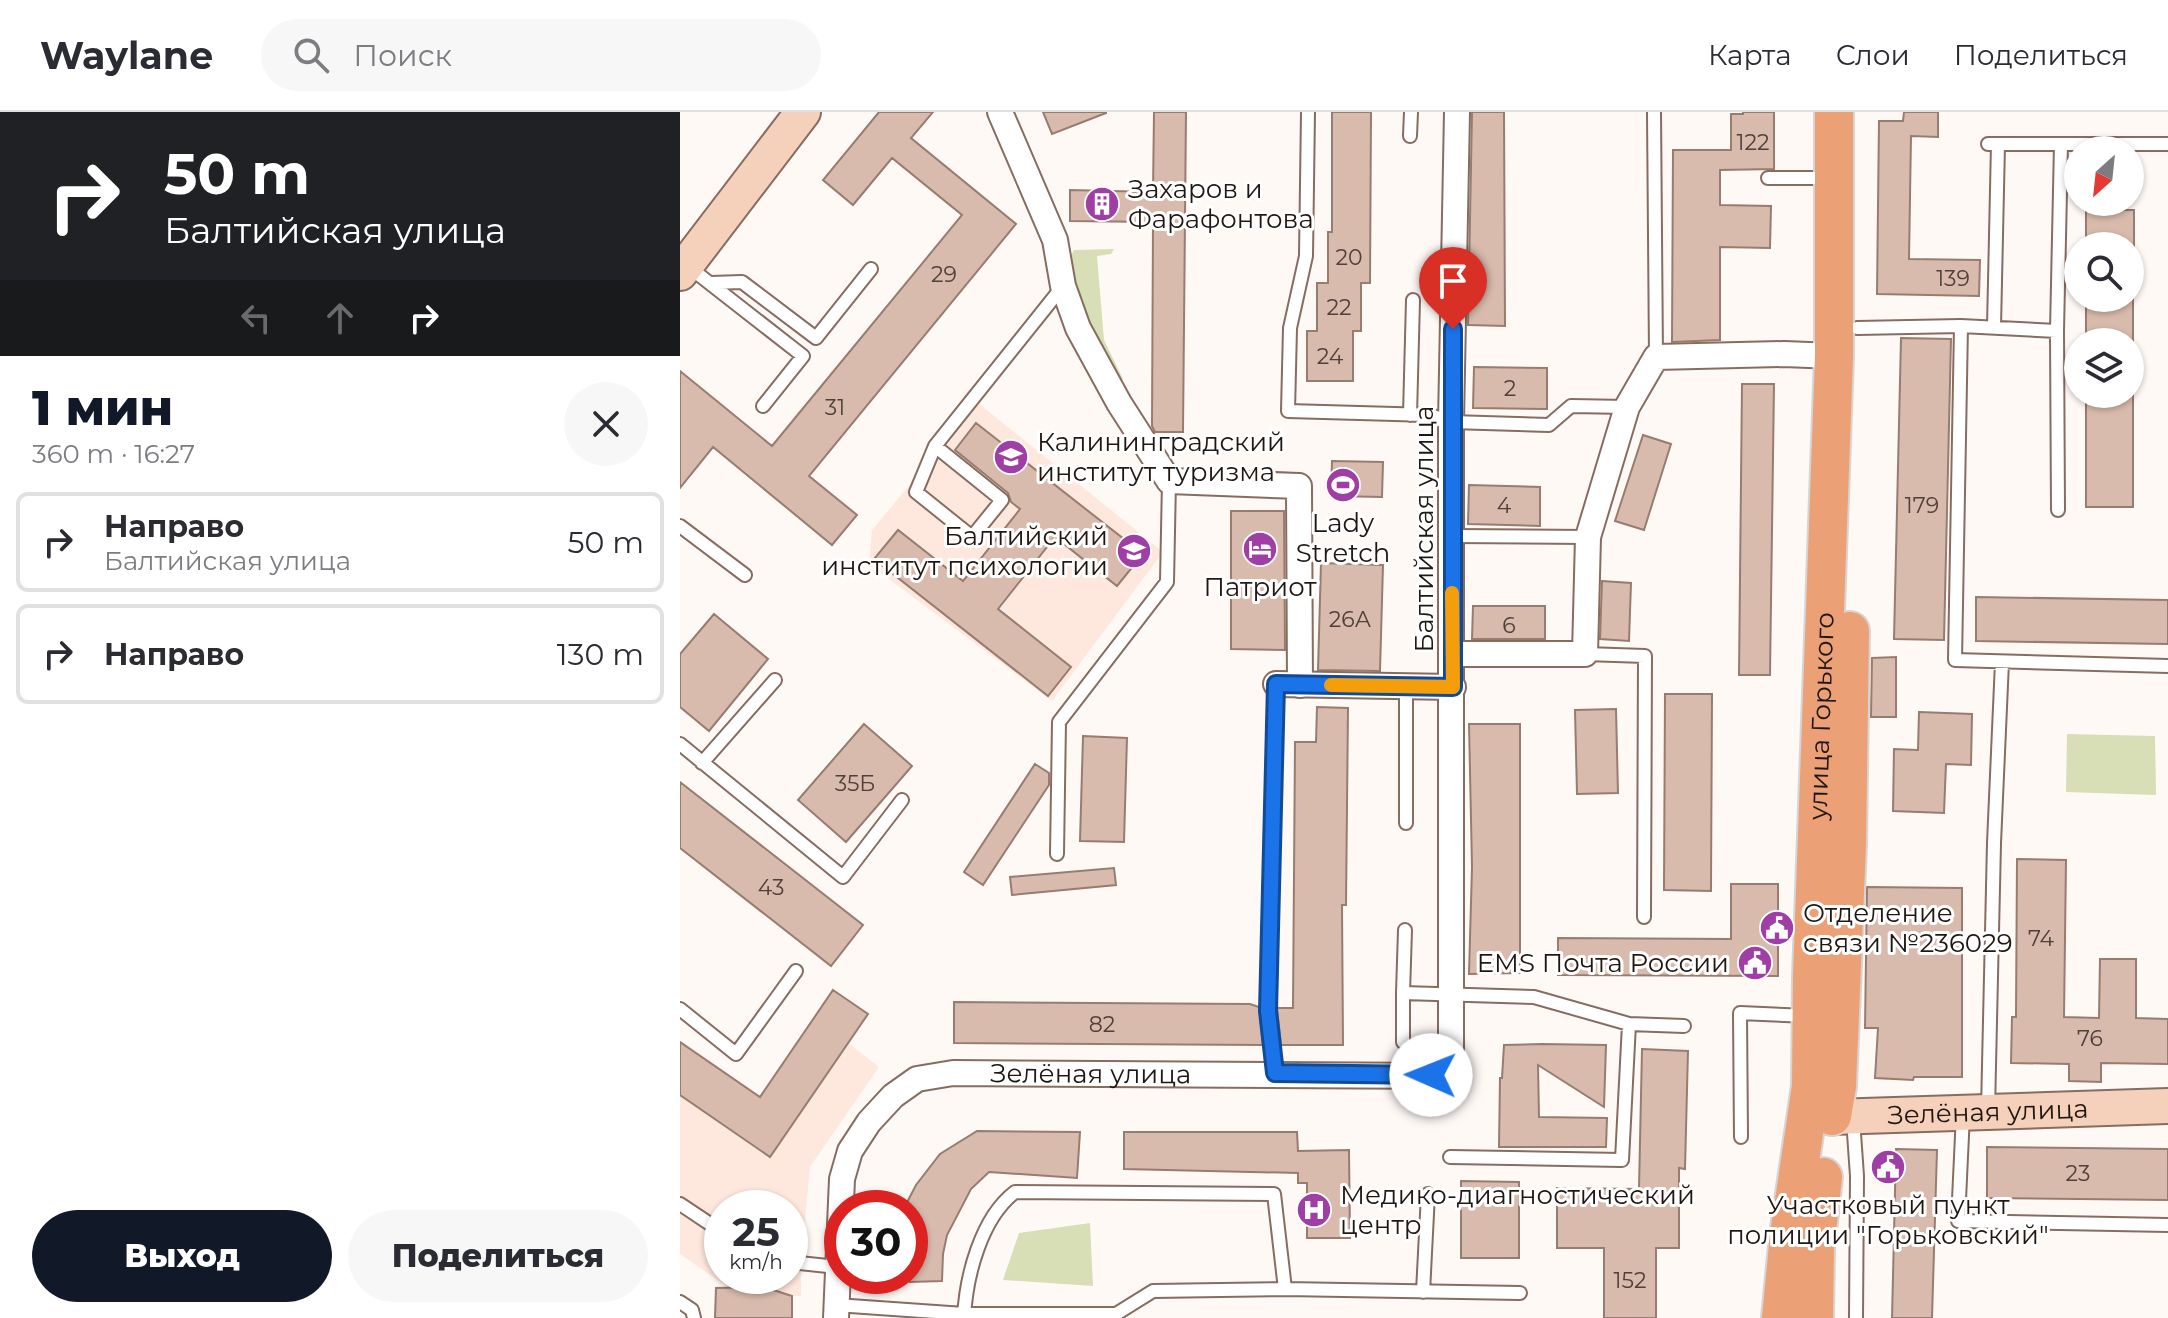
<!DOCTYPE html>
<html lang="ru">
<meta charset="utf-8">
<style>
:root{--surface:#fff;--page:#f7f7f7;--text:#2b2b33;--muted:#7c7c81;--line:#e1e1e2;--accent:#111827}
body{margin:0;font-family:Montserrat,sans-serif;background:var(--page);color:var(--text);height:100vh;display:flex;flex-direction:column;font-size:30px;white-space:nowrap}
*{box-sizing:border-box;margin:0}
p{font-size:26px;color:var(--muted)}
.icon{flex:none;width:44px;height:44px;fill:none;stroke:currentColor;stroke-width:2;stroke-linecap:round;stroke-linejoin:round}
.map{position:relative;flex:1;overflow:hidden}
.panel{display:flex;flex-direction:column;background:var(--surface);width:680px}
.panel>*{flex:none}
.hud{background:#202124;color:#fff;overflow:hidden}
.needle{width:52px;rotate:207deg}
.buttons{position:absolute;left:1384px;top:24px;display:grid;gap:16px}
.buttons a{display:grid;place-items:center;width:80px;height:80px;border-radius:50%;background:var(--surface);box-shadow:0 2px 6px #0004;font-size:40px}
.speed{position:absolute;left:24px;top:1078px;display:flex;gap:16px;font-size:40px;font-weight:700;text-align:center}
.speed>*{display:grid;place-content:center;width:104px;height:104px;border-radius:50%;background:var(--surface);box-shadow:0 2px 6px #0004;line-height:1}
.speed small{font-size:20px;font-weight:400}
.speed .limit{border:12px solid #d22;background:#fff;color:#111}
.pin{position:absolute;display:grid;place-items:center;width:68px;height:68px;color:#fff;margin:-82px -34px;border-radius:50% 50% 50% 0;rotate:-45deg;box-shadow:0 0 8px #0007}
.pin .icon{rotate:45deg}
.me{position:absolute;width:88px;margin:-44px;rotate:271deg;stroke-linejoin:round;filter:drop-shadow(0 0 6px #0008)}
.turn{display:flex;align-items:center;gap:28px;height:168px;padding:0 32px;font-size:36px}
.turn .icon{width:104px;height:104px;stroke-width:2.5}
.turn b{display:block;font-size:56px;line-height:68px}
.lanes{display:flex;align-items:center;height:76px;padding:0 32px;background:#0003;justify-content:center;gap:40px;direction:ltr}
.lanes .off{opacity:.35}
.round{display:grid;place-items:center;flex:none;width:84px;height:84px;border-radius:42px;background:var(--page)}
.head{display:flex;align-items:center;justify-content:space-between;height:136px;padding:0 32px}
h1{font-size:48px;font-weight:800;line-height:60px;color:var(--accent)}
.action{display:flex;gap:16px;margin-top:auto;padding:16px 32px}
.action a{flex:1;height:92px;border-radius:48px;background:var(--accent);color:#fff;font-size:32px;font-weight:800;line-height:92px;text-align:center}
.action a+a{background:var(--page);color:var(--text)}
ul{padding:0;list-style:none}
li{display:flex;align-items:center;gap:24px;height:100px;margin:0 16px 12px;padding:0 16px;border:4px solid var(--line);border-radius:12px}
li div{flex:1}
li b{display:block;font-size:30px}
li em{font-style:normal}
header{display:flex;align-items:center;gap:48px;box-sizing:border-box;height:112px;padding:0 40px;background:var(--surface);border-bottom:2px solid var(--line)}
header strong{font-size:38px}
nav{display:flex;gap:44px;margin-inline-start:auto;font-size:28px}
.search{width:560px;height:72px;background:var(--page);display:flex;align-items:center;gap:20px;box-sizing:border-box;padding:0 28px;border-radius:44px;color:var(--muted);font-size:30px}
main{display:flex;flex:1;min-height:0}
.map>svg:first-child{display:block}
</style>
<header>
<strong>Waylane</strong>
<div class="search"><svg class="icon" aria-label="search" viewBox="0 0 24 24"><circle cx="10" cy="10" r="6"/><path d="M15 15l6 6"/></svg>Поиск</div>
<nav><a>Карта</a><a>Слои</a><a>Поделиться</a></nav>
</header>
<main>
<section class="panel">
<div class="hud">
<div class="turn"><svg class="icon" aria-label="right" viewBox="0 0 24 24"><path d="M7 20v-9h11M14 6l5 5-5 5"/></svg><div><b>50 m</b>Балтийская улица</div></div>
<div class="lanes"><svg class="icon off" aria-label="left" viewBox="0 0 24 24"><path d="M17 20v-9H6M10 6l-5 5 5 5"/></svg><svg class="icon off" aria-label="ahead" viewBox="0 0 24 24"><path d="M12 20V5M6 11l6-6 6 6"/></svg><svg class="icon" aria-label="right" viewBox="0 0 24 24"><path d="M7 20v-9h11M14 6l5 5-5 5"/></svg></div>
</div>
<div class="head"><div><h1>1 мин</h1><p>360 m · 16:27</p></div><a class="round"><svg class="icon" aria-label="close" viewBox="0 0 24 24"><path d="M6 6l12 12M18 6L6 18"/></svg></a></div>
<ul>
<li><svg class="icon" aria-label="right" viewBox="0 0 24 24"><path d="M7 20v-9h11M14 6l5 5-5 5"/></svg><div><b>Направо</b><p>Балтийская улица</p></div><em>50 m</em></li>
<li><svg class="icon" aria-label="right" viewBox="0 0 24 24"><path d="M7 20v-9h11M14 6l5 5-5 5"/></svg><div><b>Направо</b></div><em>130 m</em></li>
</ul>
<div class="action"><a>Выход</a><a>Поделиться</a></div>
</section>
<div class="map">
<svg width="1488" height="1206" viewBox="0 0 1488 1206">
<rect width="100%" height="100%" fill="#fff9f6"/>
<path fill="#fee7dc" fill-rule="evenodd" d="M298 291 483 440 372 589 189 452 192 418Z
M168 931 199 955 130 1055 121 1153V1184L62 1185 0 1142V983L90 1045ZM42 1096H110V1164H42Z"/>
<path fill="#d8deb6" d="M434 137 431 142 417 144 424 228 443 267 441 269 410 218 389 147 394 138Z
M1387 622 1475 624 1476 683 1386 680Z
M410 1111 413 1174 323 1168 339 1121Z"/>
<path fill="#d8bbad" stroke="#977c6f" stroke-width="2" d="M199 0H253L231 26 336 112 129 364 177 403 152 433 33 335 0 376V259L92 334 282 103 212 46 173 93 143 68Z
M363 0H426V1L372 22Z
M474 0H506L503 320H475L472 314 473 110 390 109V78L473 80Z
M652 0H691L690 171H681V219H673V269H627V219H637V171H648V120H652Z
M792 0H824L825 214 788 213Z
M1063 0H1094V57L1040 58V93L1091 94 1090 136 1040 135V228L992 230 993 38H1051V2H1063Z
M1224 0H1258V25L1231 24 1229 147 1300 148 1299 184 1197 182 1199 9H1223Z
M1406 98H1454V134H1406Z
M1406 186H1453V230H1406Z
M1221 226 1271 227 1264 528 1214 527Z
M794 255 867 256V297L793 296Z
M1062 272H1094L1090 563H1059Z
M1406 282H1453V395H1406Z
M296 311 463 442 437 474 375 425 318 497 391 555 368 584 194 447 218 418 283 469 340 397 331 390 328 381 275 338Z
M963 323 991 332 964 418 935 409Z
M652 349 703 350 702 385 651 384Z
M789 373 860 375V414L788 412Z
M551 399H604L605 538 551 537Z
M641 451 703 453 700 559 638 558Z
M922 469 951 471 949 529 920 527Z
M1296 485 1488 488V532L1296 529Z
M793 494H865V527H792Z
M34 502 88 547 29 619 0 595V542Z
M1216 545V605H1191L1192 546Z
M985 582H1032L1031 779 984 778Z
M637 595 668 596 666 793H662L663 933H601L597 896H613L615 630H636Z
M936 597 938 681 897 682 895 598Z
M1239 600 1292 602 1291 653 1266 652 1264 701 1213 699 1214 637 1238 638Z
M184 612 232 654 166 730 118 688Z
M789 612H840V861L789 862 792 755Z
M403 624 447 626 444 730 400 729Z
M355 652 369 661V673L303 773 284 760Z
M0 670 183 813 151 854 0 736Z
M1337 747 1386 748 1384 905 1419 906 1420 847H1456V906L1488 907V952L1421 951V970L1389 969V952L1331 951 1332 905H1336Z
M434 756 436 773 332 783 330 765Z
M1051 772H1098V864L878 863V826L1051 827Z
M1187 775 1282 776V965H1234L1233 968 1195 966 1198 916H1185Z
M153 878 188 902 90 1045 0 983V930L80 985Z
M274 890 570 892 579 895 583 933 274 931Z
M862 932 926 933 924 995 858 953 859 1005 927 1006 926 1035H819L820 966H822L824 933Z
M962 937 1008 939 1005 1057 999 1056V1136H976V1206H924V1136H877V1076L959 1077Z
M297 1019 400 1020 397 1066 309 1060 291 1077 267 1123 263 1142 262 1169 230 1170V1096H224L236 1073 260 1042Z
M444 1020H617L618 1039 669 1038 670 1126H627V1071H618V1061L444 1057Z
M1307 1035 1488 1037V1088L1307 1086Z
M1216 1037 1257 1038 1252 1206H1212Z
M781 1069 839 1070V1146H781Z
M84 1175 112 1184V1206H35L36 1176Z"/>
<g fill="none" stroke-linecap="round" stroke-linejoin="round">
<g stroke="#876c60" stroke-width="16">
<path id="lane" d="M628 0 626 144 610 216 608 299 750 303 771 310 869 313 891 294 947 295
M974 0 976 245
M730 24 731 0
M1308 32H1488
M1088 66H1151
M9 155 123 244 83 294
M31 171 62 170 136 226 191 157
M1281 214 1275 548 1488 554
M1314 215 1318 32
M1177 216 1281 214 1377 219 1378 398
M1377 219 1381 32
M730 303 733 188
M255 334 322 388 292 425 236 380 255 334 383 174
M0 414 65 463
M772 424 908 425
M905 542 965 544 964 805
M0 632 163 765 222 688
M22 651 95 568
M726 711V574
M377 742 379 610 487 470 489 369
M725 818 723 881 854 885 949 912 1004 914
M0 897 56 942 116 859
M723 930V881
M595 961 588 899 596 572
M1308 998 1314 731 1322 550
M1283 1002 1278 1109 1488 1113
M1173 1007 1177 1064 1176 1206
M1061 1025 1060 901 1129 904
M770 1045 942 1048 949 912
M0 1092 42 1120
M110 1150 157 1155
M743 1180 748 1082
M0 1190 12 1198 14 1206
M156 1193 284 1202H436L473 1179 605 1177 840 1181
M284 1206C286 1164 301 1106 335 1080L594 1082 605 1177"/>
</g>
<g stroke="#876c60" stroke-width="28">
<g id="street">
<path d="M320 0 375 128 383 174 398 216 439 291 489 369 619 374 620 573"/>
<path d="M772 542H905L908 425 947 295 976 245 1104 242 1154 244"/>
<path d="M596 572 773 575"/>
<path id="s1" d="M156 1206 162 1067 170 1039 189 1010 213 984 237 967 273 961 771 964V310L777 0"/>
</g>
</g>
<g stroke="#876c60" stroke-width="38">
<g id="secondary">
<path d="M0 161 123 0"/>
<path id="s2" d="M1128 1004 1152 1005 1488 994"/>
</g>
</g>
<g stroke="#d7d5d4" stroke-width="42">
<g id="primary">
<path d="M1152 1004 1157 974 1167 732 1170 519"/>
<path id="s3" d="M1101 1206 1109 1123 1131 974 1132 864 1154 244V0"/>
<path d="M1134 1206 1135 1136 1143 1065"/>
</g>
</g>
<use href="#lane" stroke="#fff" stroke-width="12"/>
<use href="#street" stroke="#fff" stroke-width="24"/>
<use href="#secondary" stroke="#f5d0ba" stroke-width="34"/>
<use href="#primary" stroke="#eca076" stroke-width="38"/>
</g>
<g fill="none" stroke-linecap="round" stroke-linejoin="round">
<g stroke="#114b97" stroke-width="20">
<path id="route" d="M751 963 595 961 588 899 596 572 773 575V217"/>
</g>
<use href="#route" stroke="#1a73e8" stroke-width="14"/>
<path stroke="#f59e0b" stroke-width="14" d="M651 573 773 575 772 481"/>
</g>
<defs>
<g id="building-disc" transform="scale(1.8)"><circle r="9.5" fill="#9f3fa6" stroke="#fff"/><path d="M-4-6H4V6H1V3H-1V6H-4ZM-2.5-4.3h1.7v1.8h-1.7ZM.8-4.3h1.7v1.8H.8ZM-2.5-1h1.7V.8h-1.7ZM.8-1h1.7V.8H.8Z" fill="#fff"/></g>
<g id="university-disc" transform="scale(1.8)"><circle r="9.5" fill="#9f3fa6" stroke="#fff"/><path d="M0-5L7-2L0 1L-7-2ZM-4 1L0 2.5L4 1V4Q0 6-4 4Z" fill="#fff"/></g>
<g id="stadium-disc" transform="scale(1.8)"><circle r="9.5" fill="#9f3fa6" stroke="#fff"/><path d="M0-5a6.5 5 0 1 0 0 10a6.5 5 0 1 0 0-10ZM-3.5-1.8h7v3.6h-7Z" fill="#fff"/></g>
<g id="hotel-disc" transform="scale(1.8)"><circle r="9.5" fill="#9f3fa6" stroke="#fff"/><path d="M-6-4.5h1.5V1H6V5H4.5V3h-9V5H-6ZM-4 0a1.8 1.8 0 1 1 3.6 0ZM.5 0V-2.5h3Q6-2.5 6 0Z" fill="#fff"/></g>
<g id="civic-disc" transform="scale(1.8)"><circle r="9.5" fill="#9f3fa6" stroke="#fff"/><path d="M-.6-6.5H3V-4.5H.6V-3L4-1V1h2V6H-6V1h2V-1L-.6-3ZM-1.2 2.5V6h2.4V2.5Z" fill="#fff"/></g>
<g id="hospital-disc" transform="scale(1.8)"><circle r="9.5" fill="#9f3fa6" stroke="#fff"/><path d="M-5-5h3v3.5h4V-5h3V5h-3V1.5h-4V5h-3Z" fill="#fff"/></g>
</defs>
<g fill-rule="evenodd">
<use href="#building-disc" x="422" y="92"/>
<use href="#university-disc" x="331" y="345"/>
<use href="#stadium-disc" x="663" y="373"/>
<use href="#hotel-disc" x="580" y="437"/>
<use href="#university-disc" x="454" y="439"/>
<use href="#civic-disc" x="1097" y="816"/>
<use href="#civic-disc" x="1075" y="851"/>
<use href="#civic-disc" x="1208" y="1055"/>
<use href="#hospital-disc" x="634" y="1098"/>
</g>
<g text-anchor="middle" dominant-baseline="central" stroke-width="6" stroke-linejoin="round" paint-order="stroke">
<g font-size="22" fill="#4f4039">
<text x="1073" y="30">122</text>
<text x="669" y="145">20</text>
<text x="264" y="162">29</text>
<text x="1273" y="166">139</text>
<text x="659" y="195">22</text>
<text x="650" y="244">24</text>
<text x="830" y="276">2</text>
<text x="155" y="295">31</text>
<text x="824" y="393">4</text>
<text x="1242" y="393">179</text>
<text x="670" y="507">26А</text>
<text x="829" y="513">6</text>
<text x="175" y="671">35Б</text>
<text x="91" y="775">43</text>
<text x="1361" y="826">74</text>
<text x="422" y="912">82</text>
<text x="1410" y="926">76</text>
<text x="1398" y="1061">23</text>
<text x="950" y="1168">152</text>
</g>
<g font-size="26" fill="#211712" stroke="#fff" text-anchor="start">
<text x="448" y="77">Захаров и<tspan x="448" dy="30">Фарафонтова</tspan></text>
<text x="357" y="330">Калининградский<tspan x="357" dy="30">институт туризма</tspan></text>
<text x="663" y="411" text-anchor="middle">Lady<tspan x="663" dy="30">Stretch</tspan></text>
<text x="428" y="424" text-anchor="end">Балтийский<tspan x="428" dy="30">институт психологии</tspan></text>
<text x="580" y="475" text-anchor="middle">Патриот</text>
<text x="1123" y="801">Отделение<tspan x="1123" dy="30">связи №236029</tspan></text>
<text x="1049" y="851" text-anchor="end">EMS Почта России</text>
<text x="660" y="1083">Медико-диагностический<tspan x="660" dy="30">центр</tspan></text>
<text x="1208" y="1093" text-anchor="middle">Участковый пункт<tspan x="1208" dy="30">полиции "Горьковский"</tspan></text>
</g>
<g font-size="26" fill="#211712" stroke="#fff">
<text transform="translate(744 417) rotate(-90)">Балтийская улица</text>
<text stroke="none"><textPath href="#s3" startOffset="604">улица Горького</textPath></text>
<text stroke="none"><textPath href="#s1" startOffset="442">Зелёная улица</textPath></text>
<text stroke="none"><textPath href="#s2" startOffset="180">Зелёная улица</textPath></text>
</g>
</g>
</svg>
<div class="buttons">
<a><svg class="needle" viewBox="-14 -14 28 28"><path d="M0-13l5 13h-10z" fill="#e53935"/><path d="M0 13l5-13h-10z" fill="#7c7c81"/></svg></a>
<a><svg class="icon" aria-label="search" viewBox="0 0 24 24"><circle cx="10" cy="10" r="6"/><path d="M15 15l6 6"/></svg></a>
<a><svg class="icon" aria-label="layers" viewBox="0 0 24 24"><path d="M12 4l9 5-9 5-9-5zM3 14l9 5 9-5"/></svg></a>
</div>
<div class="speed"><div>25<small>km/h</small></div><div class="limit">30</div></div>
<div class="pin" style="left:773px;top:217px;background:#d93025"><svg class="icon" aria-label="arrive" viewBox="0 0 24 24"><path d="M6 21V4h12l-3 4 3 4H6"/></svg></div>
<svg class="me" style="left:751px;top:963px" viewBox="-20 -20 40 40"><circle r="19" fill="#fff"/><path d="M0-13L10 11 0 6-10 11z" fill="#1a73e8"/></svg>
</div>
</main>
